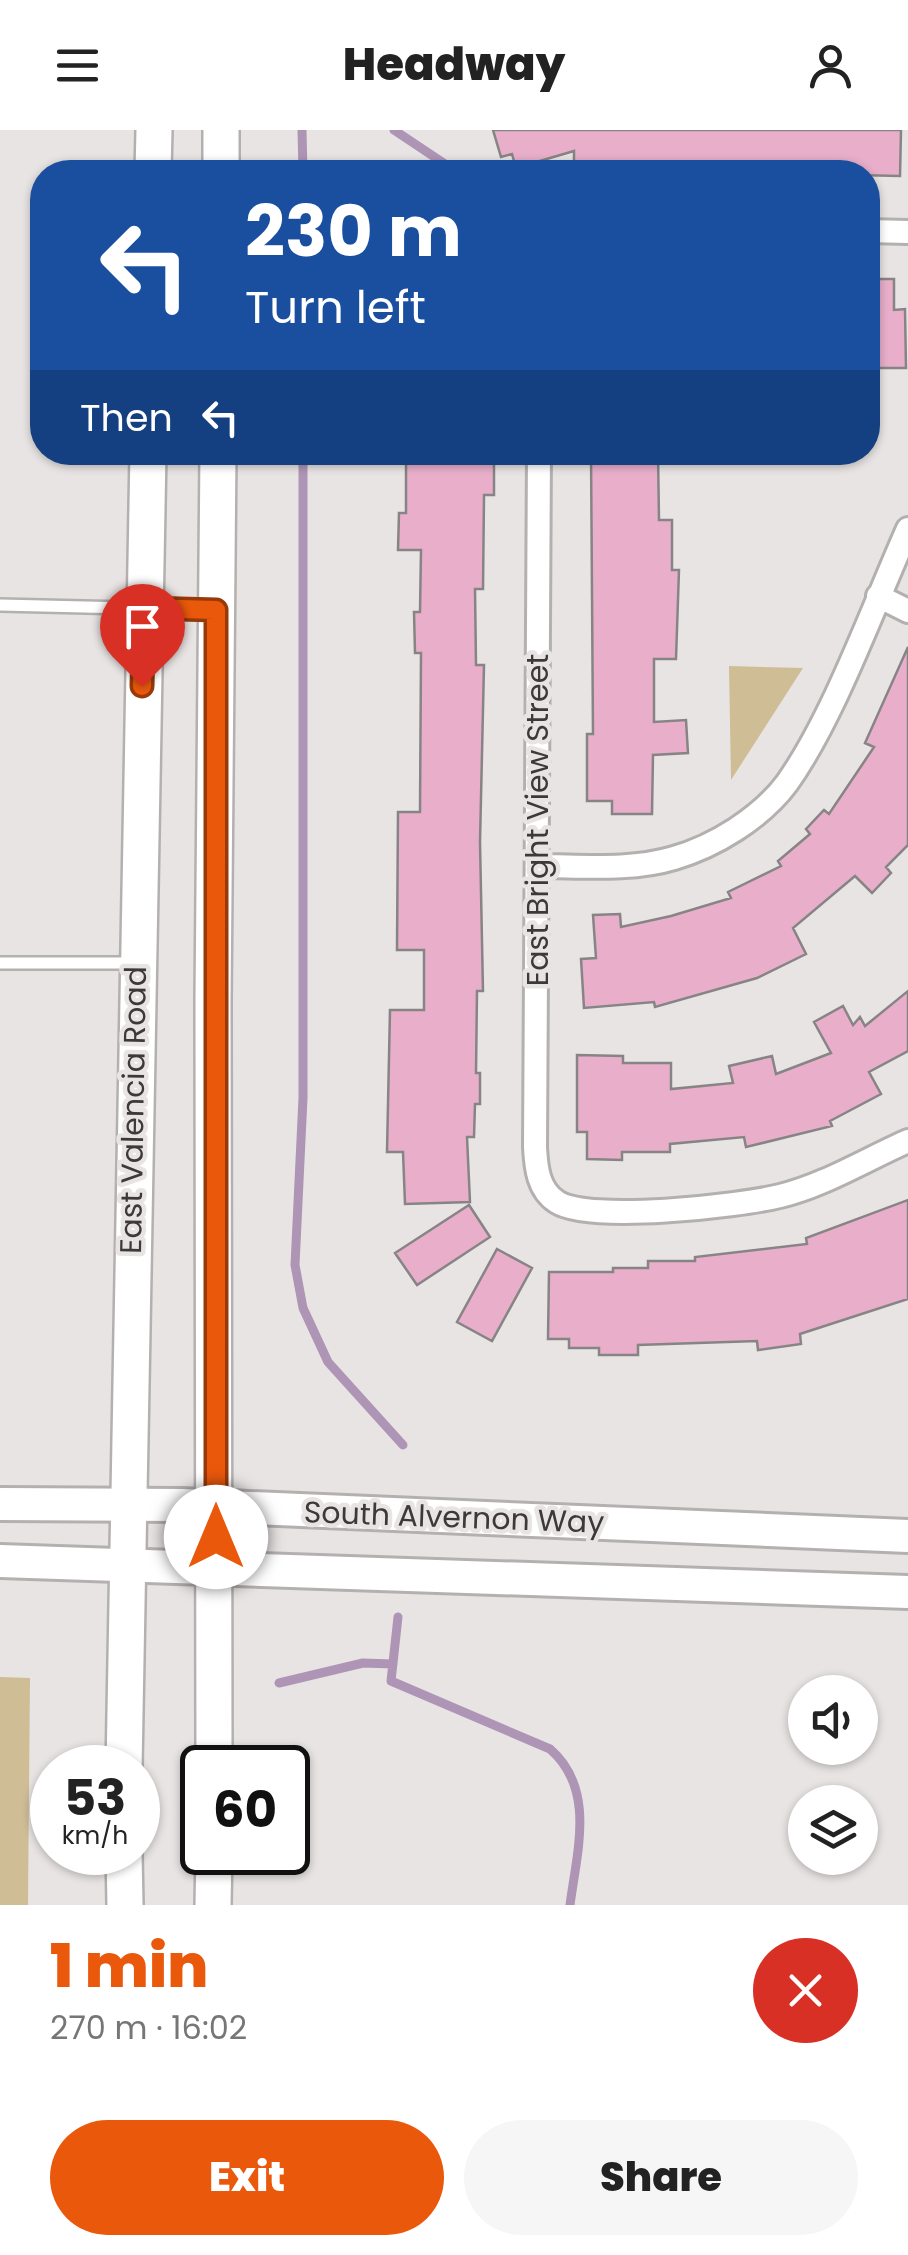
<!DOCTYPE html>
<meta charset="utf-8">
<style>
:root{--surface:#fff;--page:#f6f6f6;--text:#222;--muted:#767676;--accent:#ea580c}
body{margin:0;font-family:Poppins,sans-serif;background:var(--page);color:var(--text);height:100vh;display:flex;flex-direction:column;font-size:38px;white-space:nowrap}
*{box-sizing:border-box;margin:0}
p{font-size:32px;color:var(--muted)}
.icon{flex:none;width:55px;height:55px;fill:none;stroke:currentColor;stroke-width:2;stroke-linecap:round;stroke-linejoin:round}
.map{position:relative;height:1775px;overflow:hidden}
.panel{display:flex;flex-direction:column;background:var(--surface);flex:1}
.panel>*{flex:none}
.banner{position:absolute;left:30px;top:30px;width:850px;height:305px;border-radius:40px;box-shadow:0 2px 8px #0004;background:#1a4fa0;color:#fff;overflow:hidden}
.buttons{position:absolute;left:788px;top:1545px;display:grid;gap:20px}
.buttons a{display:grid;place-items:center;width:90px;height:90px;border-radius:50%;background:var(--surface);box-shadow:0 2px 8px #0004;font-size:50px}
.speed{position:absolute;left:30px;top:1615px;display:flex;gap:20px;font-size:50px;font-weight:700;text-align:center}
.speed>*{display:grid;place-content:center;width:130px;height:130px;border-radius:50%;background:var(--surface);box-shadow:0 2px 8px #0004;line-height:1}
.speed small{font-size:25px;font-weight:400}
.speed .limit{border:5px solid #111;border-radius:15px;background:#fff;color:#111}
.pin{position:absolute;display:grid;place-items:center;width:85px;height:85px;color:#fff;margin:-102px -42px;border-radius:50% 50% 50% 0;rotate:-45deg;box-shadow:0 0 10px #0007}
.pin .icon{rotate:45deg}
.me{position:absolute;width:110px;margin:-55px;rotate:0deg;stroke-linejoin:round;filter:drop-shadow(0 0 8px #0008)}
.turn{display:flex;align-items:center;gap:35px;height:210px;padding:0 50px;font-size:45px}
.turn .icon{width:130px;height:130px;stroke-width:2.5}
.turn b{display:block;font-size:70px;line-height:85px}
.then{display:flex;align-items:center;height:95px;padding:0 50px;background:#0003;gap:20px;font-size:38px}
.round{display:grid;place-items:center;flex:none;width:105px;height:105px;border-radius:52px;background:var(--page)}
.head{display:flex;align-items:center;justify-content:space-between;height:170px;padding:0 50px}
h1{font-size:60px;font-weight:800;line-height:75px;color:var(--accent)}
.primary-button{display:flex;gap:20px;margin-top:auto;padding:20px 50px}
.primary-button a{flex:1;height:115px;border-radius:60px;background:var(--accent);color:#fff;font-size:40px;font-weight:800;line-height:115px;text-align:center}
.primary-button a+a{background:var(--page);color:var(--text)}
header{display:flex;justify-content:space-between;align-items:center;height:130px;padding:0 50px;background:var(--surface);font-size:45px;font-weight:800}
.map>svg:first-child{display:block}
</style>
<header><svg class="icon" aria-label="menu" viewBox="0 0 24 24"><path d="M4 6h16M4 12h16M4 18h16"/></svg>Headway<svg class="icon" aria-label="person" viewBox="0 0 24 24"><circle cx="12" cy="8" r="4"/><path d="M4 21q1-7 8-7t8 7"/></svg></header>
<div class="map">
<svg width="908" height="1775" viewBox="0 0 908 1775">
<rect width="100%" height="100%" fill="#e9e4e4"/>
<path fill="#cebd95" d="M729 536 803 538 731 650Z
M0 1547 30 1548 28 1775H0Z"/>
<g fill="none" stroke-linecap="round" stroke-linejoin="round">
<path stroke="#ae95b6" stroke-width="9" d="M302 0 303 42
M394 0 457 42
M303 322V968L295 1135 303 1178 328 1232 403 1315
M398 1487 391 1551 550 1619C596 1659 577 1721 570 1775
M279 1553 363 1533 393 1534"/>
</g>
<path fill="#e9afca" stroke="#878485" stroke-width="2.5" d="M493 0H901L900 46 678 41 628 36 629 33 574 31V21L516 38 512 24 501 27Z
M868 149H894V180L905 179 906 238H868Z
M406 322H458V329H494V365H484L483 459H475L476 535H484L480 712 483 861H477L476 943H480V974H475L474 1007H467L470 1072 405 1074 403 1022H387L390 880H424V820H397L398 682H420L421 523H415L414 482H420L421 420H398L399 383H406Z
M591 322H658L659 390H672V440H679L676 529H654V592L686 590 688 623 653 625 652 684H612V671H587V604H593Z
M908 517V715L886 737 891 743 872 763 855 746 793 798 806 824 757 848 655 877 654 872 584 878 581 829 596 828 593 785 620 784 621 797 671 786 731 768 728 762 781 736 778 731 810 704 806 699 824 680 829 684 874 617 865 613Z
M908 861V921L869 942 881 964 830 991 832 996 746 1017 744 1007 670 1014V1022H622V1030L587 1029V1002H577V925L623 926V933H671V959L733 953 729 936 772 926 776 944 831 923 814 892 843 876 853 895 860 887 865 896Z
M908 1070V1169L800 1204 801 1214 758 1220 757 1211 638 1215V1225H599V1218H569V1209H548L549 1142H613V1138H648V1131H695V1127L807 1114 806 1108Z
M469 1075 490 1107 417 1155 395 1123Z
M497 1119 532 1138 492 1211 457 1192Z"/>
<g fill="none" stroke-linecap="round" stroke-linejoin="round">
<g stroke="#b5b0b0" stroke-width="16">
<path id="lane" d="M0 475 212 480
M0 833H136"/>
</g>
<g stroke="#b5b0b0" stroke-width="28">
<path id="street" d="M868 101 908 102
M539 322 535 1017C536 1037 538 1060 557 1072 590 1093 739 1076 780 1066 823 1056 867 1029 908 1011
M878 466 908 481
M538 736C582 736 631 741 674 728 715 716 761 688 787 653 834 587 874 475 908 399"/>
</g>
<g stroke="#b5b0b0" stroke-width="38">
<path id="secondary" d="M0 1374 182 1375 908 1406
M0 1431 908 1462"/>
</g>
<g stroke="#b5b0b0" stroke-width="40">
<path id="primary" d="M153 42 154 0
M221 42V0
M124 1638 148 322
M214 1638 213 870 218 322
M124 1722 125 1775
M213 1775 214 1722"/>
</g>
<use href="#lane" stroke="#fff" stroke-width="11"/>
<use href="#street" stroke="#fff" stroke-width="22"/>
<use href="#secondary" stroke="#fff" stroke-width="32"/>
<use href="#primary" stroke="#fff" stroke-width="35"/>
</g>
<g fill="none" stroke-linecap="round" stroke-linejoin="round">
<g stroke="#983908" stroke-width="25">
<path id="route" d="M142 556 144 478 216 480V1407"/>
</g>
<use href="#route" stroke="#ea580c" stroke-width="18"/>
</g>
<g text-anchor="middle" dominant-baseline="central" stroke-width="9" stroke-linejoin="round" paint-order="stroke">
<g font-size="30" fill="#3b3939" stroke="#e9e4e4">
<text transform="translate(537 690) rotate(-90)">East Bright View Street</text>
<text transform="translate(133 980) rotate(-89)">East Valencia Road</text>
<text transform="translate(454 1387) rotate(2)">South Alvernon Way</text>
</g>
</g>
</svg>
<div class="buttons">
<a><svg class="icon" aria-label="sound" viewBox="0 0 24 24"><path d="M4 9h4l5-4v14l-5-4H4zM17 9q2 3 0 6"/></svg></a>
<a><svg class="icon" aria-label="layers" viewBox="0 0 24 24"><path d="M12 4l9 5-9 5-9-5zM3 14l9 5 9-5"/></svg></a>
</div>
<div class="speed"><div>53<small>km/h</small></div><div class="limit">60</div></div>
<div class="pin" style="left:142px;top:556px;background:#d93025"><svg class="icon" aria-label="arrive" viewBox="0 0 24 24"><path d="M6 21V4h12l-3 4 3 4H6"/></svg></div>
<svg class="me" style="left:216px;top:1407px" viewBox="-20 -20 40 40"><circle r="19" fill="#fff"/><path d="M0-13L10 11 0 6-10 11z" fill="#ea580c"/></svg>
<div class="banner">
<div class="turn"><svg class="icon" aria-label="left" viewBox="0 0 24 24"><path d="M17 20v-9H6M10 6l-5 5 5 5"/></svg><div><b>230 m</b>Turn left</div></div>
<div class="then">Then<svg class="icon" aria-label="left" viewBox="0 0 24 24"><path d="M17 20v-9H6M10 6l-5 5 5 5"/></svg></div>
</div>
</div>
<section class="panel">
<div class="head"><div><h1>1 min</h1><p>270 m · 16:02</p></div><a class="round" style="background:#d93025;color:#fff"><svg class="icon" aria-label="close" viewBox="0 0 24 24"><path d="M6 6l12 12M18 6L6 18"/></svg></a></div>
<div class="primary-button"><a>Exit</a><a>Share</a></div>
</section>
